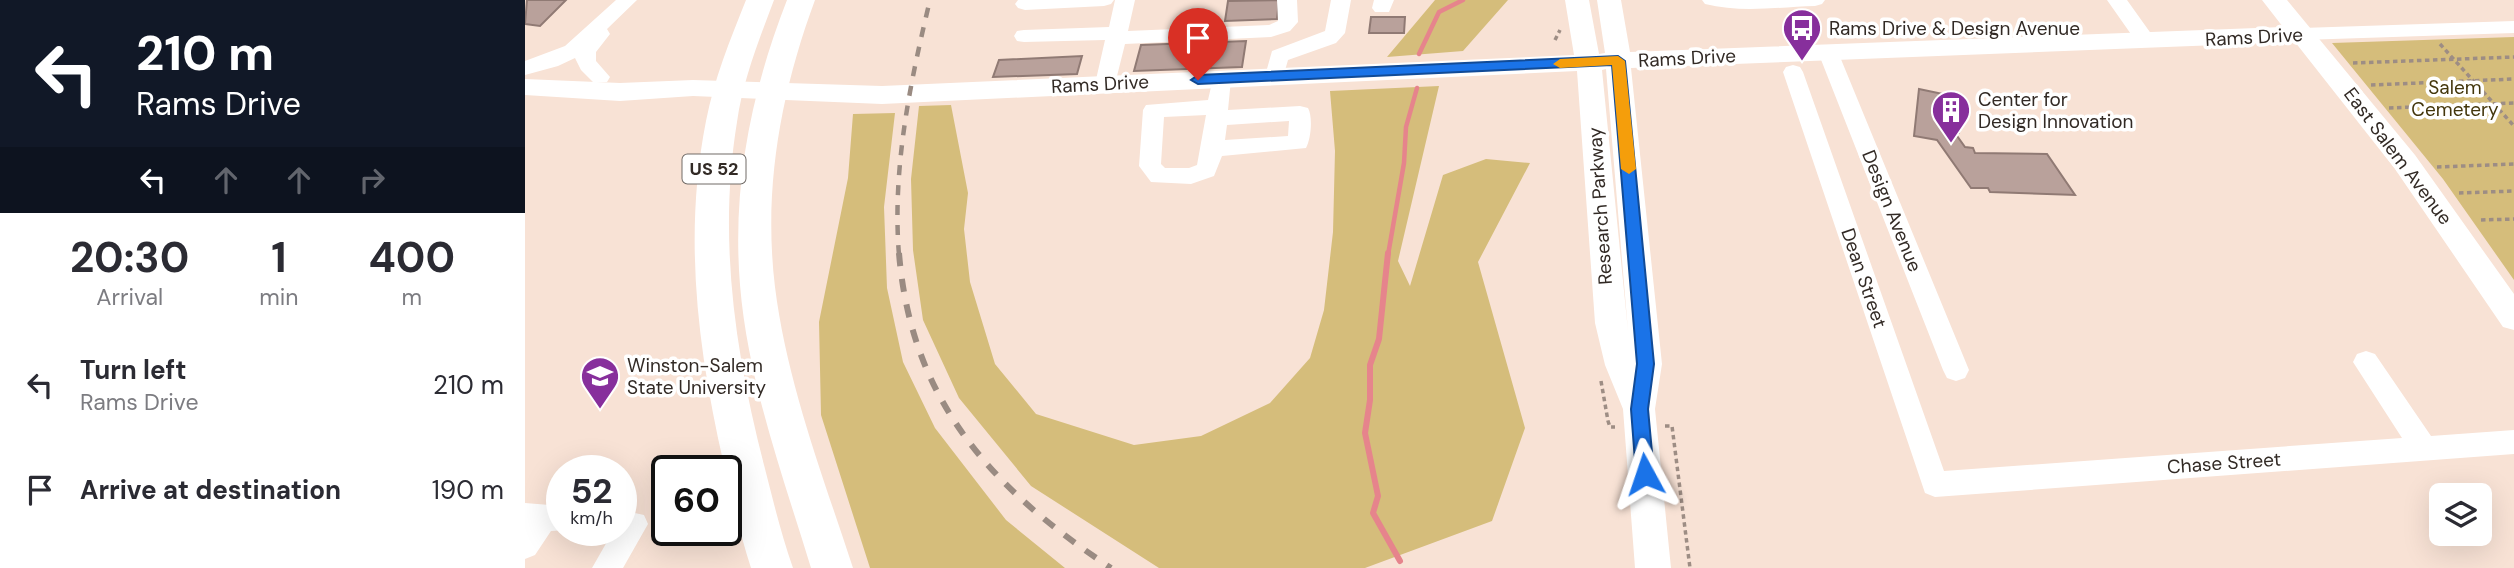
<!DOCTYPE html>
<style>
:root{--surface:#fff;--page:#f2f2f3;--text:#2b2b33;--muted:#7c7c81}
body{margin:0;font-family:"DM Sans",sans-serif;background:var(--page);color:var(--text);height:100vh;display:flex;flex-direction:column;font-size:26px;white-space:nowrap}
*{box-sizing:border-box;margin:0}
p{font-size:23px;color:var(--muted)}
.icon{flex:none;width:38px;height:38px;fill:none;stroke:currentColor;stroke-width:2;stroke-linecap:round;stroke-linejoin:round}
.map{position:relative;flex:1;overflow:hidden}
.drawer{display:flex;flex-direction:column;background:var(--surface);width:525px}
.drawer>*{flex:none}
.guide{background:#111827;color:#fff;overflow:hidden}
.controls{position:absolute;left:1904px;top:483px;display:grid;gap:14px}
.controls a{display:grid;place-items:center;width:63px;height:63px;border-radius:10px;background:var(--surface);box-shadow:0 7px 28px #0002;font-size:35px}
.speed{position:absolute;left:21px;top:455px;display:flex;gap:14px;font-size:35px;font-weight:700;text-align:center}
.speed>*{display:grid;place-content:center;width:91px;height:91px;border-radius:50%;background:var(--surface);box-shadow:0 7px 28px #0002;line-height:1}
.speed small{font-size:18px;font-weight:400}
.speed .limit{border:4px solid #111;border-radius:10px;background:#fff;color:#111}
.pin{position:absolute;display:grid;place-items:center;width:60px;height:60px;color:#fff;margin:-72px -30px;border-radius:50% 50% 50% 0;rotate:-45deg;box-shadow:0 0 7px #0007}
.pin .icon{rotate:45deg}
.me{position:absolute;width:77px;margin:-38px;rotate:355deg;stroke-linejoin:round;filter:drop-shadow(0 0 5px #0008)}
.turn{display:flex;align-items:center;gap:24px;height:147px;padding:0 21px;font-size:32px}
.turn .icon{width:91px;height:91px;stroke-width:2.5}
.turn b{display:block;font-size:49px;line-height:60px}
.lanes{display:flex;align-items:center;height:66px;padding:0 21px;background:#0003;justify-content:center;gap:35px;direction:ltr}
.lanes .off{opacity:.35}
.eta{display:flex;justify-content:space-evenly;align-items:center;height:119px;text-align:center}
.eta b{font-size:42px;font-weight:700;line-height:49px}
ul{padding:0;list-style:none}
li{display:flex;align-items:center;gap:21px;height:105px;padding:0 21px}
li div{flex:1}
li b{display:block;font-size:26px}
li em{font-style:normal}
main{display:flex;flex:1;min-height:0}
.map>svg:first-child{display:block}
</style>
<main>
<section class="drawer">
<div class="guide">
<div class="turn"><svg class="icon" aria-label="left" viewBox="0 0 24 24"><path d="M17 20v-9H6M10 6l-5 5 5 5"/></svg><div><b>210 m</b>Rams Drive</div></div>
<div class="lanes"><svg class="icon" aria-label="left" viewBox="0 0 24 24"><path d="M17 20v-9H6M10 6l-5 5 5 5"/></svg><svg class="icon off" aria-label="ahead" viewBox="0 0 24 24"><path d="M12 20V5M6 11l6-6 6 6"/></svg><svg class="icon off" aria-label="ahead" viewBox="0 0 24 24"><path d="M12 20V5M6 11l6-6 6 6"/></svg><svg class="icon off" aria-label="right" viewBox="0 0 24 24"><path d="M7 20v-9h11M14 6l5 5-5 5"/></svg></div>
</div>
<div class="eta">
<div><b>20:30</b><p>Arrival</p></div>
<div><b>1</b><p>min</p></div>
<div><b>400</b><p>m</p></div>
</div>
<ul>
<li><svg class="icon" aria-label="left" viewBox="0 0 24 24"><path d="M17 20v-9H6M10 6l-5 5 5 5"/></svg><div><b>Turn left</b><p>Rams Drive</p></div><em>210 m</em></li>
<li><svg class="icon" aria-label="arrive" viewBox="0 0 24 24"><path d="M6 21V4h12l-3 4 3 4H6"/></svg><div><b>Arrive at destination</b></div><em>190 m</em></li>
</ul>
</section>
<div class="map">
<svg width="1989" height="568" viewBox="0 0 1989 568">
<rect width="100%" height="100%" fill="#f8e2d5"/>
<path fill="#d5bd7b" d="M910 0H983L938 51 862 57Z
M1989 37V280L1918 179 1807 43Z
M914 86 873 261 885 286 918 175 961 159 1005 163 953 262 1000 428 967 521 840 568H634L506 486 434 398 398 320 388 250 386 179 394 106 426 105 443 193 439 229 445 282 470 364 511 414 609 445 676 436 745 403 785 358 799 310 808 232 810 151 805 91Z
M370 113 359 207 362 288 378 362 410 428 481 520 540 568H345L296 415 294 322 323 178 328 114Z"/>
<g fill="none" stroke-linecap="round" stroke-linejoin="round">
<path stroke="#e6848c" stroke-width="4.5" d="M894 54 914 12 938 0
M863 255 879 163 881 127 892 88"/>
<path stroke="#e6848c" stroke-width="6" d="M863 253 854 339 845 365V400L840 433 853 496 848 513 875 561"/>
</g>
<path fill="#b9a19b" stroke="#907a74" stroke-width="2" d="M2 0H41L15 26 0 24Z
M754 0 752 19 700 21 703 1Z
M846 17H880L879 33H844Z
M721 41 717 67 609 71 616 45Z
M557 56 552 74 468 77 474 60Z
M1394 89 1437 98 1434 133H1430L1440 147 1448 148 1450 153 1522 154 1550 195 1465 192 1463 188H1446L1412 140 1389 136Z"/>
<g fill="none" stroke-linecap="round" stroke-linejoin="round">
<path stroke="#9d8d84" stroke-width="3.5" stroke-dasharray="4.5 3.5" stroke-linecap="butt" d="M1030 40 1035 30
M1915 44 1989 126
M1828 63 1989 57
M1846 85 1989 79
M1864 108 1989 103
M1912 167 1989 164
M1934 193 1989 191
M1956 220 1989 219
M1076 381 1083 421 1085 427H1090
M1140 426H1147L1165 568"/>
<path fill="#fff" fill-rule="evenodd" d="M91 0H112L82 29 85 34 71 52V61L85 77 82 82H68L56 70 50 58 33 66 0 75V61L40 46Z
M493 0H589L586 4 579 6 500 10 493 8 490 4Z
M590 0H610L603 31 744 25 753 21 752 0H772L773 22 765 31 746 37 600 44 590 84 587 89H573L570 84 580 40 499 42 492 41 489 36 492 31 499 30 584 27Z
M806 0H826L820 33 811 43 763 60 757 81H743L740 76 747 51 800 31Z
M849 0H869L864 12H850L847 8Z
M1177 0H1300L1297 4 1290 6C1254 7 1215 13 1180 4Z
M1582 0H1602L1632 42 1629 47H1615Z
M1989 21V33L1777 40 1770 38 1767 34 1770 30 1777 28Z
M1303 45 1310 47 1313 52 1444 370 1440 378 1431 381 1422 378 1418 370 1293 52 1296 47Z
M1268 65 1275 67 1278 72 1419 471 1877 438 1828 362 1832 354 1841 351 1850 354 1906 436 1989 430V454L1410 497 1400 493 1258 72 1261 67Z
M696 72 703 74 706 79 703 110 775 106 783 108C788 117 786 139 781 148L697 156 689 176 666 184 626 182 614 166 618 110 621 105 683 100 689 74ZM681 115 672 165 664 168H640L636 164 639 117ZM764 121 763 136 700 140 702 125Z
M0 503 37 506V530H42L26 531 10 555 0 559Z
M96 510 119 515 123 524 98 568H67L87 533 85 530H96Z"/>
<path fill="#fff" fill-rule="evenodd" d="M1040 0H1064L1074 54 1080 53 1072 0H1096L1105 52 1758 27 1737 0H1762L1890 155 1989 294V330L1978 327 1870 169 1770 42 1106 68 1137 364 1130 409 1146 568H1110L1098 409 1080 365 1070 323 1052 71 357 104 168 96 95 101 0 95V79L95 83 168 80 357 86 1049 55ZM1081 69 1103 331 1077 70Z"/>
<path fill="#fff" fill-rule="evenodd" d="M221 0H249C234 40 218 80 212 122 193 239 210 352 239 465 248 500 256 534 268 568H226C215 534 207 499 199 465 173 351 158 237 181 121 189 79 205 40 221 0Z
M262 0H290C256 92 238 188 250 287 262 383 298 476 328 568H286C258 476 223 382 215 285 207 186 226 92 262 0Z"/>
<path stroke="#9a8b82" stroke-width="4.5" stroke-dasharray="10 10" stroke-linecap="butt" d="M374 255C367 169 385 83 405 0"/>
<path stroke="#9a8b82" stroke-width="6" stroke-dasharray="13 13" stroke-linecap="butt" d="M374 253C386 401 467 489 586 568"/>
</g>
<path fill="#1a73e8" stroke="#114b97" stroke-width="2" d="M1093 56 1100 61 1129 364 1123 409 1129 474 1126 479 1120 482 1114 479 1111 474 1106 409 1112 364 1087 65 673 84 666 80 673 75Z"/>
<path fill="#f59e0b" d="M1093 56 1100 61 1111 169 1104 174 1096 169 1087 65 1035 68 1028 64 1035 59Z"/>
<defs>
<g id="bus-pin" transform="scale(2.0125)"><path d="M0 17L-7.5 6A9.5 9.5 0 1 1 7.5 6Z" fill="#872f9c" stroke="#fff"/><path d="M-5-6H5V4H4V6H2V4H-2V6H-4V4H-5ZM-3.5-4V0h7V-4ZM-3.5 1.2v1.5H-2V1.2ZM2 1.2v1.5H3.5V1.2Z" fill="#fff"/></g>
<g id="building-pin" transform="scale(2.0125)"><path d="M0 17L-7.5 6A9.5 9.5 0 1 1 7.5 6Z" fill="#872f9c" stroke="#fff"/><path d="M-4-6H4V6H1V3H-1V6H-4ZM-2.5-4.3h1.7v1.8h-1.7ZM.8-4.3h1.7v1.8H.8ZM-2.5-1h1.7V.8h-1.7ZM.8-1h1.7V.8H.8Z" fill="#fff"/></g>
<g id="university-pin" transform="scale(2.0125)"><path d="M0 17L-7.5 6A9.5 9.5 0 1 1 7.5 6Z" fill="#872f9c" stroke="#fff"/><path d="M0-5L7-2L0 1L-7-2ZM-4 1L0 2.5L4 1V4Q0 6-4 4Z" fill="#fff"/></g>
</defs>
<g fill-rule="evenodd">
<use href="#bus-pin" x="1277" y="28"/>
<use href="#building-pin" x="1426" y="110"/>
<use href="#university-pin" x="75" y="376"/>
</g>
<g text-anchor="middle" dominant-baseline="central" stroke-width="7" stroke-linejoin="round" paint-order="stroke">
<rect fill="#fff" stroke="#706a66" stroke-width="2" x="157.5" y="154.5" width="63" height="29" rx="5"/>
<g font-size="18" font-weight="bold" fill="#322a25">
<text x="189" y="169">US 52</text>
</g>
<g font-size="19" fill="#322a25" stroke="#fff" text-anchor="start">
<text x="1304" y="28">Rams Drive &amp; Design Avenue</text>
<text x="1453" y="99">Center for<tspan x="1453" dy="22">Design Innovation</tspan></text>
<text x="102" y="365">Winston-Salem<tspan x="102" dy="22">State University</tspan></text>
</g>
<g font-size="19" fill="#322a25" stroke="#fff">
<text transform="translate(1729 37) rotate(-3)">Rams Drive</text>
<text transform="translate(1162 58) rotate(-3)">Rams Drive</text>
<text transform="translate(575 84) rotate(-3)">Rams Drive</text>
<text transform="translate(1873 156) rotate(53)">East Salem Avenue</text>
<text transform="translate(1075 206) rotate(-94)">Research Parkway</text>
<text transform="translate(1367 211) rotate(68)">Design Avenue</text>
<text transform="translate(1339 278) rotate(71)">Dean Street</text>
<text transform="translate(1699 463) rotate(-4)">Chase Street</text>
</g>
<g font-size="19" fill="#43360c" stroke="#fff">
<text x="1930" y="87">Salem<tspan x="1930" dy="22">Cemetery</tspan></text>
</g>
</g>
</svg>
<div class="controls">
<a><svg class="icon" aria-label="layers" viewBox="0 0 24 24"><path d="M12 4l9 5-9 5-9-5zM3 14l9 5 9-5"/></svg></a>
</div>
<div class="speed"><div>52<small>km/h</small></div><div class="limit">60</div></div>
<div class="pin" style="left:673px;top:80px;background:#d93025"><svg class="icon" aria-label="arrive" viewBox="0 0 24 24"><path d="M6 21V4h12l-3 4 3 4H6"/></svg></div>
<svg class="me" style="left:1120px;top:474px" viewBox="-20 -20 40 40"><path d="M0-17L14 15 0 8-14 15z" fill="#1a73e8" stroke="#fff" stroke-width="4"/></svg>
</div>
</main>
